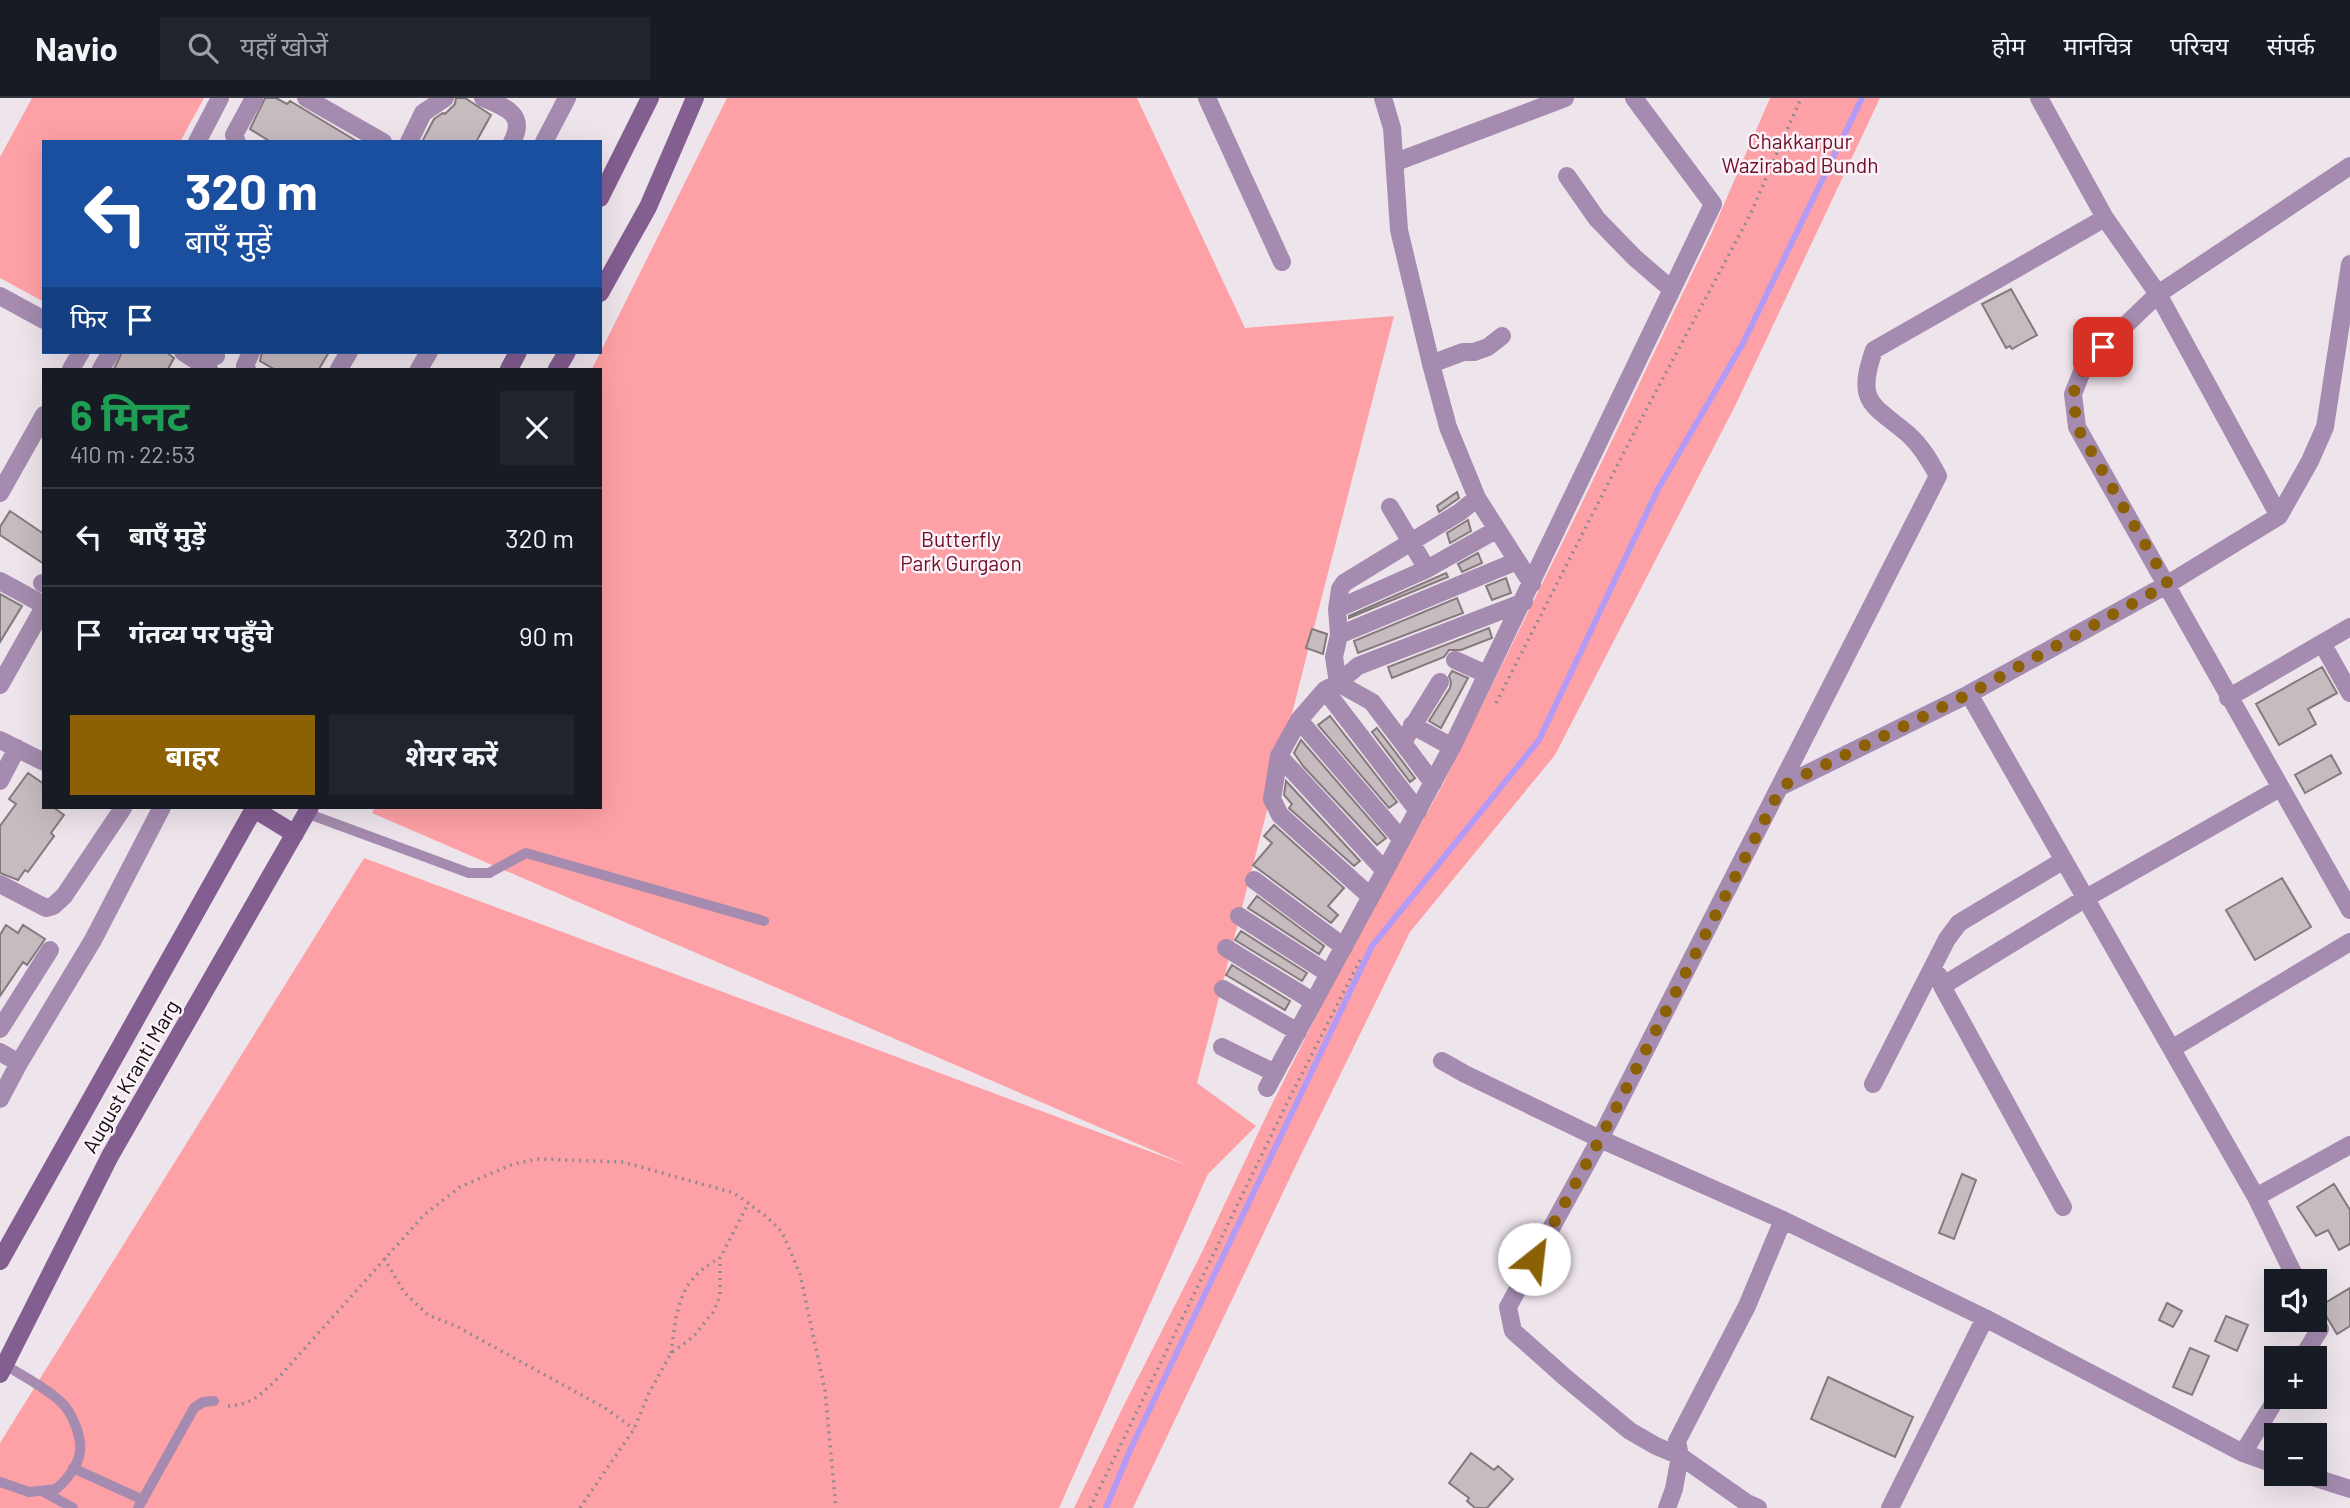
<!DOCTYPE html>
<html lang="hi">
<meta charset="utf-8">
<style>
:root{--surface:#171b24;--page:#20242c;--text:#f1f3f6;--muted:#9ea1a6;--line:#363941;--accent:#8c6005}
body{margin:0;font-family:Barlow,"Noto Sans Devanagari",sans-serif;background:var(--page);color:var(--text);height:100vh;display:flex;flex-direction:column;font-size:26px;white-space:nowrap}
*{box-sizing:border-box;margin:0}
p{font-size:23px;color:var(--muted)}
.icon{flex:none;width:38px;height:38px;fill:none;stroke:currentColor;stroke-width:2;stroke-linecap:round;stroke-linejoin:round}
.map{position:relative;flex:1;overflow:hidden}
.side{position:absolute;left:42px;top:270px;width:560px;height:441px;display:flex;flex-direction:column;background:var(--surface);border-radius:0px;box-shadow:0 7px 28px #0002}
.side>*{flex:none}
.hud{position:absolute;left:42px;top:42px;width:560px;height:214px;border-radius:0px;box-shadow:0 7px 28px #0002;background:#1a4fa0;color:#fff;overflow:hidden}
.buttons{position:absolute;left:2264px;top:1171px;display:grid;gap:14px}
.buttons a{display:grid;place-items:center;width:63px;height:63px;border-radius:0px;background:var(--surface);box-shadow:0 7px 28px #0002;font-size:35px}
.pin{position:absolute;display:grid;place-items:center;width:60px;height:60px;color:#fff;margin:-30px;border-radius:14px;box-shadow:0 4px 10px #0006}
.me{position:absolute;width:77px;margin:-38px;rotate:29deg;stroke-linejoin:round;filter:drop-shadow(0 0 5px #0008)}
.turn{display:flex;align-items:center;gap:24px;height:147px;padding:0 28px;font-size:32px}
.turn .icon{width:91px;height:91px;stroke-width:2.5}
.turn b{display:block;font-size:49px;line-height:60px}
.then{display:flex;align-items:center;height:66px;padding:0 28px;background:#0003;gap:14px;font-size:26px}
.round{display:grid;place-items:center;flex:none;width:74px;height:74px;border-radius:0px;background:var(--page)}
.headline{display:flex;align-items:center;justify-content:space-between;height:119px;padding:0 28px}
h1{font-size:42px;font-weight:700;line-height:52px;color:#1e9e55}
.cta{display:flex;gap:14px;margin-top:auto;padding:14px 28px}
.cta a{flex:1;height:80px;border-radius:0px;background:var(--accent);color:#fff;font-size:28px;font-weight:700;line-height:80px;text-align:center}
.cta a+a{background:var(--page);color:var(--text)}
ul{padding:0;list-style:none}
li{display:flex;align-items:center;gap:21px;height:98px;padding:0 28px;border-top:2px solid var(--line)}
li div{flex:1}
li b{display:block;font-size:26px}
li em{font-style:normal}
header{display:flex;align-items:center;gap:42px;box-sizing:border-box;height:98px;padding:0 35px;background:var(--surface);border-bottom:2px solid var(--line)}
header strong{font-size:33px}
nav{display:flex;gap:38px;margin-inline-start:auto;font-size:24px}
.search{width:490px;height:63px;background:var(--page);display:flex;align-items:center;gap:18px;box-sizing:border-box;padding:0 24px;border-radius:0px;color:var(--muted);font-size:26px}
.map>svg:first-child{display:block}
</style>
<header>
<strong>Navio</strong>
<div class="search"><svg class="icon" aria-label="search" viewBox="0 0 24 24"><circle cx="10" cy="10" r="6"/><path d="M15 15l6 6"/></svg>यहाँ खोजें</div>
<nav><a>होम</a><a>मानचित्र</a><a>परिचय</a><a>संपर्क</a></nav>
</header>
<div class="map">
<svg width="2350" height="1410" viewBox="0 0 2350 1410">
<rect width="100%" height="100%" fill="#eee5ec"/>
<path fill="#fea1a6" d="M32 0H204L180 44H44V204L0 180V59Z
M727 0H1137L1245 230 1394 218 1197 985 1256 1028 1208 1076 1059 1410H0V1345L364 760 1189 1068 372 715 375 709H600V271H592Z
M1770 0H1880L1736 306 1555 657 1410 834 1296 1067 1133 1410H1074L1124 1307 1202 1154 1270 1010 1354 843 1441 690 1582 405 1712 134Z"/>
<g fill="none" stroke-linecap="round" stroke-linejoin="round">
<path stroke="#b39af4" stroke-width="6" d="M1106 1410 1131 1350 1372 848 1539 642 1658 391 1742 247 1862 0"/>
</g>
<path fill="#c6bbbf" stroke="#84797d" stroke-width="2" d="M265 0H276L287 6 290 3 358 44H271L250 31Z
M456 0H465L491 17 476 44H422L434 21 443 15 445 16 455 6Z
M2011 191 2037 237 2012 251 2010 248 2006 250 1982 206Z
M122 254H166L174 260 168 271H114Z
M262 254H329L319 271H274L260 263Z
M1457 394 1459 400 1439 414 1437 408Z
M10 413 44 436V466L0 437V429Z
M1468 422 1471 433 1450 445 1447 435Z
M1478 455 1482 465 1462 474 1458 466Z
M1446 475 1448 479 1349 520V518Z
M1506 480 1511 495 1492 502 1486 488Z
M0 496 22 508 0 544Z
M1457 500 1463 515 1358 555 1354 543Z
M1489 530 1492 540 1461 552H1449L1444 559 1392 580 1388 569Z
M1312 531 1327 536 1323 556 1306 550Z
M2322 569 2337 595 2308 611 2316 626 2279 647 2256 606Z
M1452 573 1468 580 1441 630 1429 623 1450 590 1451 584 1449 578Z
M1330 618 1397 704 1389 710 1318 627Z
M1377 630 1415 680 1410 684 1372 634Z
M1301 642 1386 740 1377 747 1303 668 1294 655Z
M2331 657 2341 675 2305 695 2295 677Z
M28 675 44 686V709H53L64 717 51 735 54 738 28 774 25 772 18 782 0 775V728L16 706 9 701Z
M1286 683 1360 763 1354 768 1289 710 1292 706 1284 697Z
M1274 727 1344 790 1328 808 1338 817 1331 825 1253 767 1272 745 1264 738Z
M2282 780 2311 829 2255 862 2226 812Z
M1257 798 1324 848 1319 856 1248 810Z
M6 827 18 835 23 827 45 841 27 867 23 864 0 898V837Z
M1241 833 1307 875 1302 883 1235 842Z
M1232 867 1290 903 1285 912 1226 877Z
M1962 1076 1976 1082 1954 1141 1939 1135Z
M2334 1086 2350 1112V1146L2339 1152 2328 1132 2316 1138 2297 1109Z
M2350 1190V1228L2337 1236 2320 1208Z
M2167 1205 2182 1213 2173 1229 2159 1222Z
M2226 1218 2248 1227 2237 1253 2215 1243Z
M2190 1250 2209 1258 2192 1297 2173 1289Z
M1828 1279 1913 1319 1895 1359 1811 1321Z
M1471 1355 1494 1372 1498 1368 1513 1381 1487 1410H1475L1467 1403 1469 1400 1449 1385Z"/>
<g fill="none" stroke-linecap="round" stroke-linejoin="round">
<path stroke="#918b90" stroke-width="3.5" stroke-dasharray="2 5" stroke-linecap="butt" d="M1496 605 1637 329 1750 117 1801 0
M384 1160 404 1194 428 1217 456 1228 605 1310 634 1331
M671 1255C677 1211 678 1182 720 1160
M228 1308C253 1307 262 1295 280 1278L424 1117 460 1089 513 1066 539 1061 623 1064 734 1095 767 1119 782 1134 800 1176 825 1293 836 1410
M580 1410 634 1331 648 1297 671 1255 693 1239 714 1213 720 1197V1160L749 1104
M1090 1410 1284 1011 1361 860"/>
<path stroke="#a48baf" stroke-width="10" d="M306 715 469 775H489L526 755 764 823
M73 1370 143 1402
M0 1384 29 1394 56 1391C66 1383 78 1368 80 1354 82 1339 72 1314 61 1304 45 1289 23 1278 5 1267
M44 1394 73 1410
M138 1410 194 1310 203 1304 214 1303"/>
<path stroke="#a48baf" stroke-width="18" d="M306 0 383 44
M483 0C505 9 527 16 512 44
M1207 0 1282 164
M1383 0 1392 30 1399 132 1431 266 1448 329 1477 400 1532 486
M2039 0 2105 120 2158 196 2279 418
M197 44 220 0
M237 44 234 37 254 0
M409 44 423 15 445 0
M544 44 567 0
M1396 64 1565 0
M2350 68 2158 196 2085 266 2073 296 2077 329 2350 812
M1567 78 1597 121 1635 160 1671 191
M0 198 44 222
M183 254 209 271
M209 254 216 258
M1431 266 1463 254H1474L1488 249 1502 238
M71 271 81 254
M101 271 111 254
M247 271 245 268 251 254
M339 271 349 254
M419 271 429 254
M0 395 44 317
M1390 409 1427 471 1496 432
M0 483 44 507
M42 485 44 486
M1337 511 1427 471
M1339 537 1517 463
M2322 545 2350 595
M1455 562 1486 576
M1338 585 1334 559 1339 537 1337 511 1340 491 1344 485 1460 414 1477 400
M1338 585 1358 568 1524 504
M0 587 44 509
M1325 592 1418 713
M1969 596 2256 1099 2297 1183
M2228 600 2350 529
M1299 622 1402 742
M1412 627 1452 649
M0 642 44 664
M1403 644 1440 584
M1279 658 1385 773
M0 683 17 650
M1782 688 1969 596 2168 486 2279 418 2310 363 2325 329 2350 166
M1254 782 1344 849
M0 786 46 810 53 808 64 798 123 710
M1371 799 1280 717 1272 701 1279 658 1299 622 1325 592 1338 585 1372 604 1433 685
M1239 818 1329 876
M1226 850 1314 904
M1939 878 1942 888 2063 1109
M1942 888 2086 800 2280 690
M1223 891 1298 934
M0 931 50 852
M1222 949 1275 975
M2173 950 2350 844
M0 954 19 965
M1442 963 1465 976 1600 1041 1783 1122 1985 1220 2243 1355 2277 1367
M1873 986 1947 841 1959 825 2064 762
M1267 990 1452 649 1713 106 1634 0
M0 1001 19 965 93 842 162 709
M2256 1099 2350 1047
M2302 1260 2320 1231 2315 1221
M2243 1355 2278 1298
M2303 1376 2350 1391
M1667 1410 1674 1391 1680 1358 1656 1348 1630 1333 1567 1281 1513 1233 1508 1209 1600 1041 1938 378C1930 363 1922 349 1909 337 1873 306 1855 306 1874 252L2105 120
M1758 1410 1747 1405 1680 1358 1677 1343 1747 1208 1783 1122
M1890 1410 1985 1220"/>
<path stroke="#835e91" stroke-width="18" d="M600 100 650 0
M600 195 648 109 695 0
M509 271 518 254
M557 271 567 254
M254 711 295 736
M0 1163 255 709
M0 1276 110 1058 310 709"/>
</g>
<g fill="none" stroke-linecap="round" stroke-linejoin="round">
<path stroke="#8c6005" stroke-width="12" stroke-dasharray="0 21.6" d="M1534 1161 1600 1041 1782 688 1969 596 2168 486 2077 329 2073 296 2085 267 2103 249"/>
</g>
<g text-anchor="middle" dominant-baseline="central" stroke-width="5" stroke-linejoin="round" paint-order="stroke">
<g font-size="21" fill="#6e0f23" stroke="#fcf2f9">
<text x="1800" y="42">Chakkarpur<tspan x="1800" dy="24">Wazirabad Bundh</tspan></text>
<text x="961" y="440">Butterfly<tspan x="961" dy="24">Park Gurgaon</tspan></text>
</g>
<g font-size="21" fill="#0f0c0e" stroke="#fcf2f9">
<text transform="translate(130 978) rotate(-60)">August Kranti Marg</text>
</g>
</g>
</svg>
<div class="buttons">
<a><svg class="icon" aria-label="sound" viewBox="0 0 24 24"><path d="M4 9h4l5-4v14l-5-4H4zM17 9q2 3 0 6"/></svg></a>
<a>+</a>
<a>−</a>
</div>
<div class="pin" style="left:2103px;top:249px;background:#d93025"><svg class="icon" aria-label="arrive" viewBox="0 0 24 24"><path d="M6 21V4h12l-3 4 3 4H6"/></svg></div>
<svg class="me" style="left:1534px;top:1161px" viewBox="-20 -20 40 40"><circle r="19" fill="#fff"/><path d="M0-13L10 11 0 6-10 11z" fill="#8c6005"/></svg>
<div class="hud">
<div class="turn"><svg class="icon" aria-label="left" viewBox="0 0 24 24"><path d="M17 20v-9H6M10 6l-5 5 5 5"/></svg><div><b>320 m</b>बाएँ मुड़ें</div></div>
<div class="then">फिर<svg class="icon" aria-label="arrive" viewBox="0 0 24 24"><path d="M6 21V4h12l-3 4 3 4H6"/></svg></div>
</div>
<section class="side">
<div class="headline"><div><h1>6 मिनट</h1><p>410 m · 22:53</p></div><a class="round"><svg class="icon" aria-label="close" viewBox="0 0 24 24"><path d="M6 6l12 12M18 6L6 18"/></svg></a></div>
<ul>
<li><svg class="icon" aria-label="left" viewBox="0 0 24 24"><path d="M17 20v-9H6M10 6l-5 5 5 5"/></svg><div><b>बाएँ मुड़ें</b></div><em>320 m</em></li>
<li><svg class="icon" aria-label="arrive" viewBox="0 0 24 24"><path d="M6 21V4h12l-3 4 3 4H6"/></svg><div><b>गंतव्य पर पहुँचे</b></div><em>90 m</em></li>
</ul>
<div class="cta"><a>बाहर</a><a>शेयर करें</a></div>
</section>
</div>
